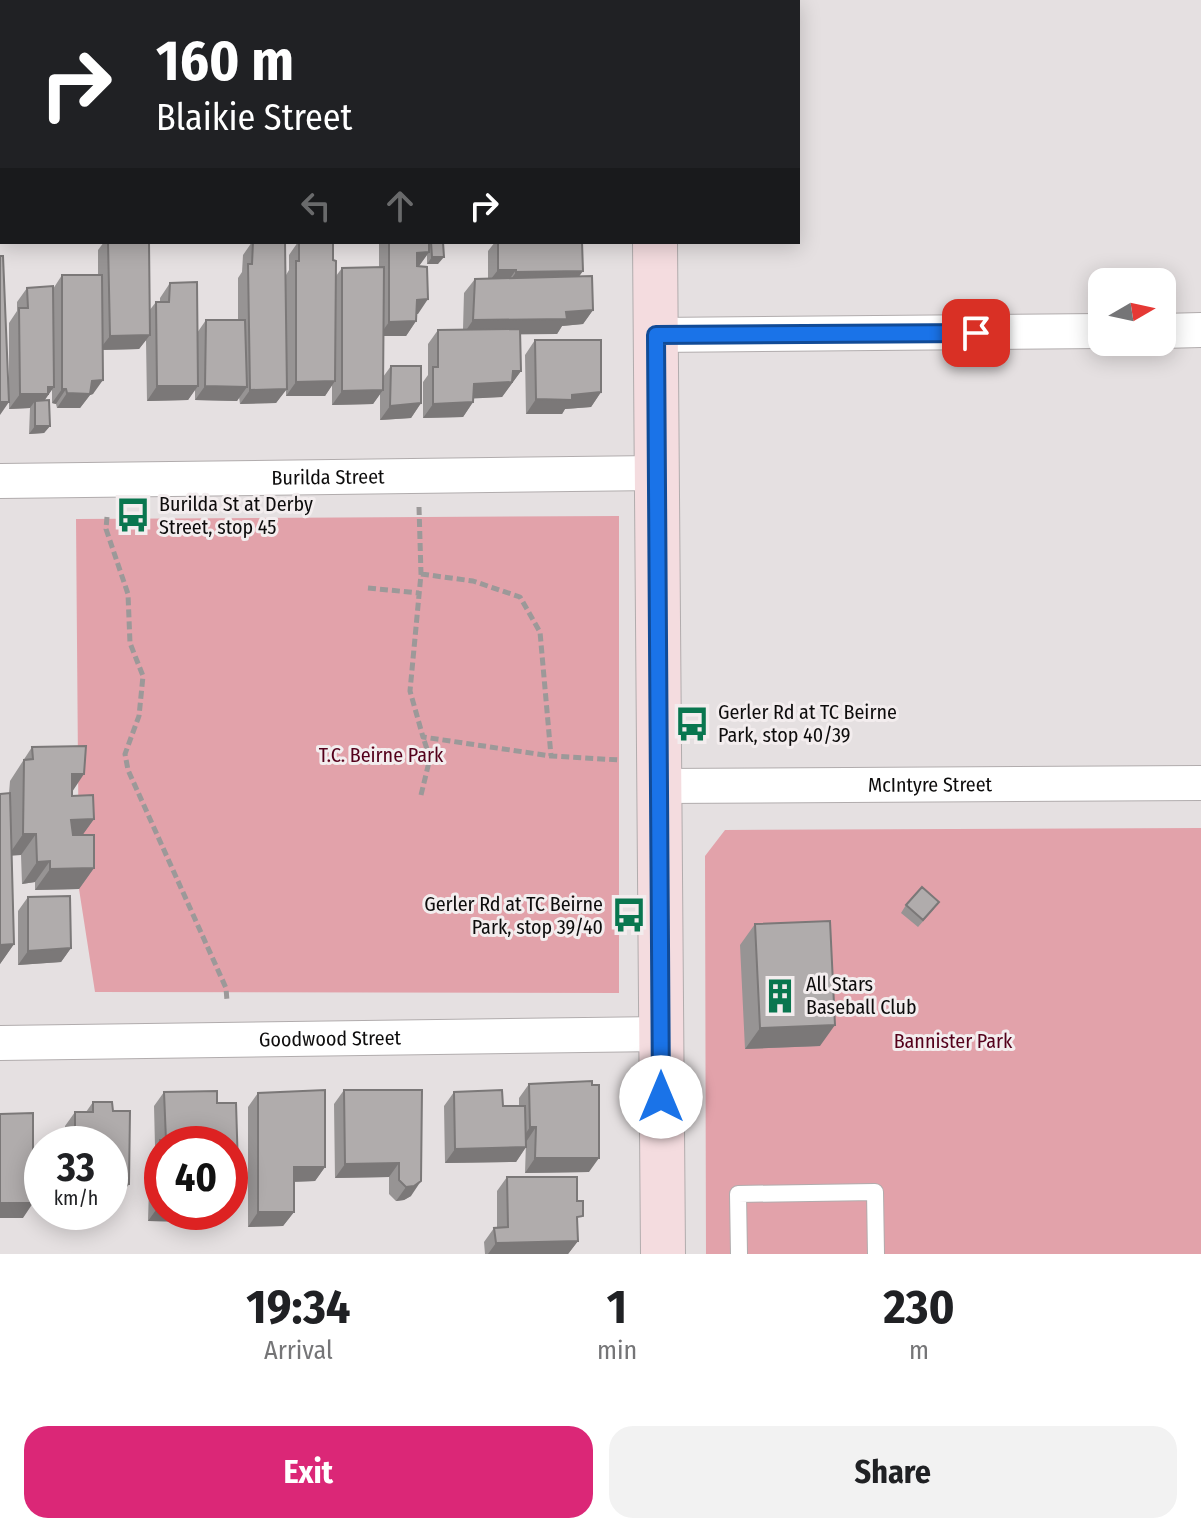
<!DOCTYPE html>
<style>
:root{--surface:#fff;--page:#f2f2f2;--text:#202124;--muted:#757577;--accent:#db2777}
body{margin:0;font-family:"Fira Sans Condensed",sans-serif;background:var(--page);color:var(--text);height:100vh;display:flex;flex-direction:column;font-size:30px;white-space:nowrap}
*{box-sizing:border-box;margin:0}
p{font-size:26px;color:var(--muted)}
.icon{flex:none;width:44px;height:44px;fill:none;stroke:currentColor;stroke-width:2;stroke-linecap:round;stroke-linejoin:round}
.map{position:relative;height:1254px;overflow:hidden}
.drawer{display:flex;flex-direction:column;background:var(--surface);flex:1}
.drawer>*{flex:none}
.banner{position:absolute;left:0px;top:0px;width:800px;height:244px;box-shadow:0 4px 20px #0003;background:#202124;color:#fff;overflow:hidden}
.needle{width:52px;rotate:81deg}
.tools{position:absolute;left:1088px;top:268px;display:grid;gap:16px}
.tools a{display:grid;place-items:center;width:88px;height:88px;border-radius:16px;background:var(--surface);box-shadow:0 4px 20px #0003;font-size:40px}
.speed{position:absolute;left:24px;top:1126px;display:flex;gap:16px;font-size:40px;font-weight:700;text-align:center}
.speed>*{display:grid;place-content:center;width:104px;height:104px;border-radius:50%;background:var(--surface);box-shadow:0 4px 20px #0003;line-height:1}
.speed small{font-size:20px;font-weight:400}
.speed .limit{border:12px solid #d22;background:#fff;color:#111}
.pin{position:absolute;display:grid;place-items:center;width:68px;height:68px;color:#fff;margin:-34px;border-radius:16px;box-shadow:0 4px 12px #0006}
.me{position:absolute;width:88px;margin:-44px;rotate:0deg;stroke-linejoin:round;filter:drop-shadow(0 0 6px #0008)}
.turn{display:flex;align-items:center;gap:28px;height:168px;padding:0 24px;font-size:36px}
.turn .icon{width:104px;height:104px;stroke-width:2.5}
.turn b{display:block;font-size:56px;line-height:68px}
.lanes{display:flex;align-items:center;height:76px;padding:0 24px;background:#0003;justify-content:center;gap:40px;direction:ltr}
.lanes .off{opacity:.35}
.eta{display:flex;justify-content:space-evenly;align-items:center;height:136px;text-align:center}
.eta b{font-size:48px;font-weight:700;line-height:56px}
.cta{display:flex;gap:16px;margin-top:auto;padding:16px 24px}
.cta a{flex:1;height:92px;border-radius:24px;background:var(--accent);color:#fff;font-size:32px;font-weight:700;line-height:92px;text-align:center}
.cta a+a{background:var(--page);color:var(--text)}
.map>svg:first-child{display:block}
</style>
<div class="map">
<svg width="1201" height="1254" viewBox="0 0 1201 1254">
<rect width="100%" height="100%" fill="#e5e0e1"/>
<path fill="#e2a2aa" d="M619 516V993L95 992 79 889 76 519Z
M1201 828V1254H706L705 856 725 830Z"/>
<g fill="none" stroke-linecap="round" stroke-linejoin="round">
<g stroke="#b1acad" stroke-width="18">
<path id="lane" d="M739 1254 738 1194 875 1192 876 1254"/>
</g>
<g stroke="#b1acad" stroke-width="36">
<g id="street">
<path d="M1162 331 1201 330"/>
<path d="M656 335 1102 331"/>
<path id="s1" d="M0 481 656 473"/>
<path id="s2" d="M660 786 1201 783"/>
<path id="s3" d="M0 1043 661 1034"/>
</g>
</g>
<g stroke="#b1acad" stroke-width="46">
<path id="secondary" d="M651 0V2
M655 242 663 1254"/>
</g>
<path stroke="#9c9999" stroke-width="5" stroke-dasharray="8 4" stroke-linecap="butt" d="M419 507 421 574 410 691 423 737 551 756 620 760
M107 517 106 529 128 594 130 643 143 676 139 716 125 754 128 770 226 988 227 1001
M421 574 473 581 520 597 540 632 551 756
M368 588 419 593
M421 795 430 758 423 737"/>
<use href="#lane" stroke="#fff" stroke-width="16"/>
<use href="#street" stroke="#fff" stroke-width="34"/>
<use href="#secondary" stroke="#f4dcdf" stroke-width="44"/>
</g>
<path fill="#979494" d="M425 0H601V2H425Z
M104 242H149V311L156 302H160V298L170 283 197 333 206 320H238V278L242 272 243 255 252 242H285L286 275 289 270V255L298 242H333V260L336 276 342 268 379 267V242H443L438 264H427V255L419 266 418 314H417L416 321 406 336H384L383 377 391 366 421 403 411 418 380 420V394L373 404 332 405V385L325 396H286V389L276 403 240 404 239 397 237 401 195 400V389L188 400 147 401 146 340 139 349 103 350 93 394 90 395 80 408H57L56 404 52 403V389L44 401 50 426 44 433 29 434 30 408 9 409V323L17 311V302L27 288 53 289 62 275H98V250Z
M495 242H582L579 277 593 310 583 324 562 326 557 334H520L521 371 502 397 473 398V402L463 417 423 418V382L428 375V344L438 330 463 329 464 293 475 279 488 278V251Z
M535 340 601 392 591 407 565 409 562 414H526L525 355Z
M32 747 72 792V796L94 819 82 835 94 868 79 889 35 890V882L22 884 21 855H12L14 944 0 964V794L9 793 10 781Z
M28 897 71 948 61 962 18 965V911Z
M906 905 934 909 918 927 901 913Z
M755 924 820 1046 745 1049 740 945Z
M529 1084 589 1172 525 1173 526 1142V1147L516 1162 445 1163 444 1106 454 1092 503 1106H519V1098Z
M344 1090H422L411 1196 404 1200 396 1201 389 1194V1177L335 1178 334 1104Z
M164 1092 217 1103 229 1214 202 1215 197 1222 148 1221 150 1154 155 1146 154 1106Z
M258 1093 325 1167 315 1181 294 1182V1212L283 1226 248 1227V1107Z
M93 1102 129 1184 119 1198 110 1144H65V1126L75 1112H86Z
M507 1177 577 1225 578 1241 568 1254H485L484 1242 494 1228H497V1191Z"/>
<path fill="#7b7878" d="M18 0H46L45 2H17Z
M344 0H358L357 2H343Z
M0 69H2V83H0Z
M0 121H2L1 135H0Z
M429 252 419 266 407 267 417 253Z
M432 257H444L438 264H427Z
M498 270H516L506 284H487Z
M583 271 573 285 506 287 516 272Z
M428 299 418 314H407L417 300Z
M593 310 583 324 562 326 557 334 463 335 473 320Z
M416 321 406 336H379L389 322Z
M150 335 139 349 99 350 110 336Z
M513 371H521L502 397 464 399 474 384Z
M103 380 93 394 90 395 80 408H57L67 393 92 381Z
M335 381 325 396H286L296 382Z
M157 386H198L188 400 147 401Z
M205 386 247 387 237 401 195 400Z
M48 387H54L44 401H35L30 408 9 409 20 394Z
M62 389H66L56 404 52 403Z
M287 389 276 403 240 404 250 390Z
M383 390 373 404 332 405 342 391Z
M601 392 591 407 565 409 562 414H526L536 399Z
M0 402H9L0 415Z
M473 402 463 417 423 418 433 404Z
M421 403 411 418 380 420 390 406Z
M35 426H50L44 433 29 434Z
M72 774H84L70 795Z
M94 819 79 840 57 841 71 820Z
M23 834H36L21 855 8 856Z
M50 861 35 882 22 884 37 862Z
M94 868 79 889 35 890 50 869Z
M14 944 0 964V945Z
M71 948 61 962 18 965 28 951Z
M835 1025 820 1046 745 1049 760 1028Z
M530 1127H536L526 1142H520Z
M526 1147 516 1162 445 1163 455 1149Z
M535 1158H599L589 1172 525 1173Z
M399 1163 389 1177 335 1178 345 1164Z
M294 1167H325L315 1181 284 1182Z
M421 1181 411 1196 404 1200 396 1201 406 1187Z
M129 1184 119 1198 110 1199V1185Z
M230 1200H239L229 1214 202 1215 197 1222 148 1221 158 1207H162V1212H230Z
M0 1203H33L23 1218H0Z
M258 1212H294L283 1226 248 1227Z
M578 1241 568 1254H488L496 1243Z"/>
<path fill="#b0acac" stroke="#7b7878" stroke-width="2" d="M100 0H143V2H100Z
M165 0H228L229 2H165Z
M244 0H289V2H244Z
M359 0H406V2H359Z
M435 0H492V2H435Z
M498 0H548V2H498Z
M560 0H601V2H560Z
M0 25H2V69H0Z
M0 84H2V121H0Z
M108 242H149L150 335 110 336Z
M253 242H285L287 389 250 390 248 264H252Z
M299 242H333V260L336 261 335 381 296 382V261H299Z
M389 242H429V252L417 253V266L427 267 428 299 417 300 416 321 389 322Z
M431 242H443L444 257H432Z
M498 242H582L583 271 516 272V270H498Z
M0 256H3L9 402H0Z
M384 267 383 390 342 391V268Z
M62 275H102L103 380 92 381 90 394 67 393 66 389H62Z
M592 276 593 310 566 312 567 319 473 320 475 279Z
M197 282 198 386H157L156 302H169L170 283Z
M53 286 54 387H48V394H20L19 308H28L27 288Z
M206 320H245L247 387 205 386Z
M520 329 521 371H513L512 382 474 384 473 402 433 404V367H438V330Z
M535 340H601V392L572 395V400L536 399Z
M391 366H421V403L390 406Z
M49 400 50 426H35V401Z
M86 746 84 774H72V796L93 795 94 819 71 820 73 835H94V868L50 869V861L37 862 36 834H23L24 760 33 759 32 747Z
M10 793 14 944 0 945V794Z
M922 887 939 902 923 920 906 905Z
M70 896 71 948 28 951V897Z
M830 921 835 1025 760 1028 755 924Z
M592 1081V1085H599V1158H535L536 1127H530L529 1084Z
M325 1090V1167H294V1212H258V1093Z
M344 1090H422L421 1181 414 1186 406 1187 399 1180V1163L345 1164Z
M502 1090 503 1106H525L526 1147 455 1149 454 1092Z
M217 1091V1103H236L239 1200H230V1144H162V1207H158L160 1140H166L164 1092Z
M93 1102H112L113 1111H130L129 1184 110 1185V1144H75V1112H93Z
M33 1113V1203H0V1114Z
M507 1177H577V1201H583V1216L577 1217 578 1241 496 1243 494 1228 508 1227Z"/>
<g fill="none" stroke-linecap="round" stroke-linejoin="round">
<g stroke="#114b97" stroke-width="20">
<path id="route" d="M661 1097 656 335 976 333"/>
</g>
<use href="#route" stroke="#1a73e8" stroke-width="14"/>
</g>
<defs>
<g id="bus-bare" transform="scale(2.76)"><path d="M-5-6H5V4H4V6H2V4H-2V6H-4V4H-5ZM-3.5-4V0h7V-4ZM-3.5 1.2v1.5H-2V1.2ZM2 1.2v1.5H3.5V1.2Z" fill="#09764f" stroke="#f3edee" stroke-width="2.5" paint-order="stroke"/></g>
<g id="building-bare" transform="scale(2.76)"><path d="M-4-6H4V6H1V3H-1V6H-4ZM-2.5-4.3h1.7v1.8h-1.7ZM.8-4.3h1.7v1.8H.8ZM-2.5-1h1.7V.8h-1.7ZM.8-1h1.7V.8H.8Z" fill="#09764f" stroke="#f3edee" stroke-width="2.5" paint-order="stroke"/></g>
</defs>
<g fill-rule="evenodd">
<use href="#bus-bare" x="133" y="515"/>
<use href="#bus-bare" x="692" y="724"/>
<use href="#bus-bare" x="629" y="915"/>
<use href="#building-bare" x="780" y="996"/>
</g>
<g text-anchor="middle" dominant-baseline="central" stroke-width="6" stroke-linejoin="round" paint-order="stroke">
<g font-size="20" fill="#0d0c0c" stroke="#f3edee">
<text stroke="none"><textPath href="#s1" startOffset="328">Burilda Street</textPath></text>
<text stroke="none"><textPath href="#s2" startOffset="270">McIntyre Street</textPath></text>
<text stroke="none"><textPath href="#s3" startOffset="330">Goodwood Street</textPath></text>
</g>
<g font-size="20" fill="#0d0c0c" stroke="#f3edee" text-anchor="start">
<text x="159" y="504">Burilda St at Derby<tspan x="159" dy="23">Street, stop 45</tspan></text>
<text x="718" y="712">Gerler Rd at TC Beirne<tspan x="718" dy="23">Park, stop 40/39</tspan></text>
<text x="603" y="904" text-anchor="end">Gerler Rd at TC Beirne<tspan x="603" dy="23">Park, stop 39/40</tspan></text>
<text x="806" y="984">All Stars<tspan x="806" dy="23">Baseball Club</tspan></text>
</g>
<g font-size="20" fill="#54001b" stroke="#f3edee">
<text x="381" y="755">T.C. Beirne Park</text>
<text x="953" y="1041">Bannister Park</text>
</g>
</g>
</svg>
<div class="tools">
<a><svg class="needle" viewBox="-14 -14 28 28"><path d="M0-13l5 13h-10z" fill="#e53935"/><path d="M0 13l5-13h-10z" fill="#757577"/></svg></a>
</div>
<div class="speed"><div>33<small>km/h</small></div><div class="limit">40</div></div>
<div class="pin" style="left:976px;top:333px;background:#d93025"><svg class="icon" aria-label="arrive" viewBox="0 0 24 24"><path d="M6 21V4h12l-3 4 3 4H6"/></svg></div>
<svg class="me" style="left:661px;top:1097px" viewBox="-20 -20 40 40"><circle r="19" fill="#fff"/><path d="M0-13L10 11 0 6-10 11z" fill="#1a73e8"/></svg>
<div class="banner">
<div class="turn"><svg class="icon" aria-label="right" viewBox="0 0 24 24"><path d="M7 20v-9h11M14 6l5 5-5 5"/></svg><div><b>160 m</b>Blaikie Street</div></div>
<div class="lanes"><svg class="icon off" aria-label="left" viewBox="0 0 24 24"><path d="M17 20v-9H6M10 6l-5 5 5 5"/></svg><svg class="icon off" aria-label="ahead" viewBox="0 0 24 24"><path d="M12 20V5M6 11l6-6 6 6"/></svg><svg class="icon" aria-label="right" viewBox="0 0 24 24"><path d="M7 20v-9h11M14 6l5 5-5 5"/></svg></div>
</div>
</div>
<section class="drawer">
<div class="eta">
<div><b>19:34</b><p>Arrival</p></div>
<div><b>1</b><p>min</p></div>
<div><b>230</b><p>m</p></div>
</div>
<div class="cta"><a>Exit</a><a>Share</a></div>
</section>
